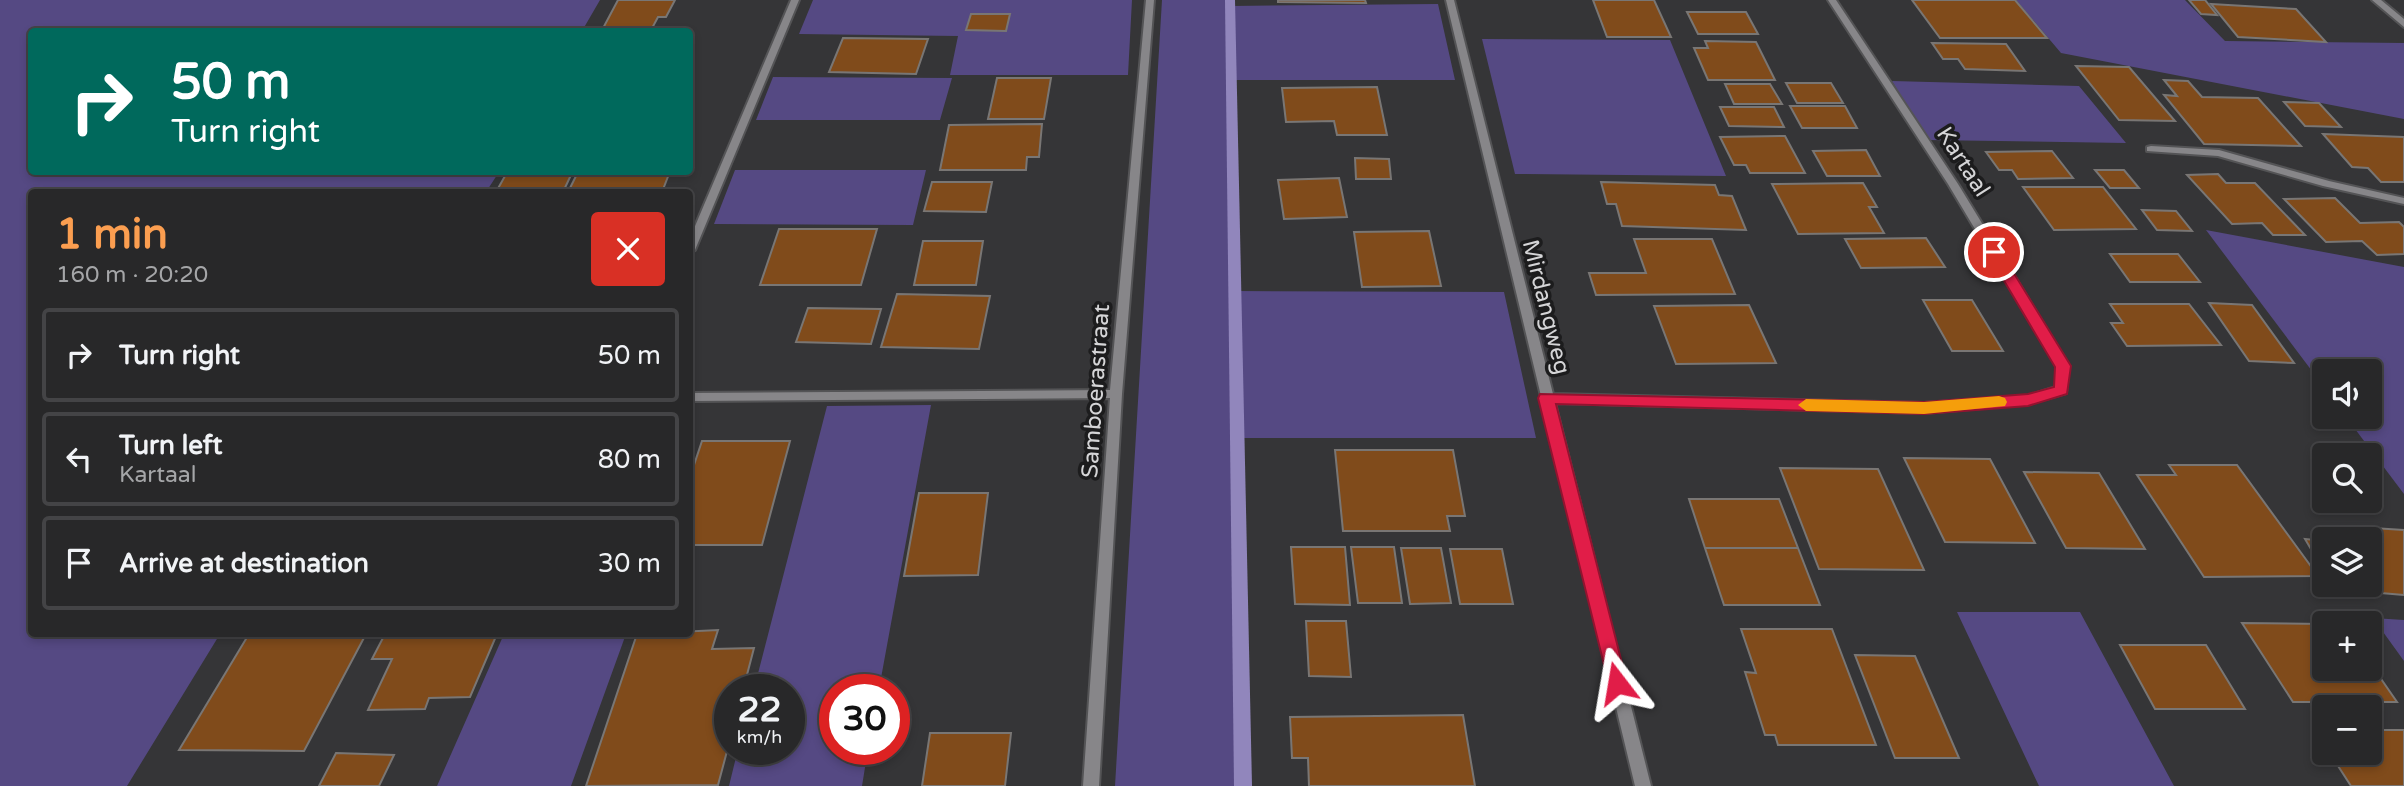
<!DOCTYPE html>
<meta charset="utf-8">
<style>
:root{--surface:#282829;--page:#303031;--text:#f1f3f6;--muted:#a5a6a8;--line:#444446;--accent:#fb9e50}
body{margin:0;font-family:"Varela Round",sans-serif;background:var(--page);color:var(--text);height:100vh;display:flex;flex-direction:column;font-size:26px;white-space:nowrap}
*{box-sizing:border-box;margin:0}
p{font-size:23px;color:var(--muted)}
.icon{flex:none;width:38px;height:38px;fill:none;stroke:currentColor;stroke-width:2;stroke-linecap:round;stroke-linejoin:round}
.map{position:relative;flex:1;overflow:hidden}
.sheet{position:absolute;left:28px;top:189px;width:665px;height:448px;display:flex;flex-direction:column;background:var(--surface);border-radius:7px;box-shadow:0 4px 10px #0003,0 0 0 2px var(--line)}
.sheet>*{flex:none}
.banner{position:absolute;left:28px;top:28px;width:665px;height:147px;border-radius:7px;box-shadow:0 4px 10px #0003,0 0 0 2px var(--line);background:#00695c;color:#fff;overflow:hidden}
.tools{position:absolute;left:2312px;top:359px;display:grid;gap:14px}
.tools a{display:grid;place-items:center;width:70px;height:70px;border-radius:7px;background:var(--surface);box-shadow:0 4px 10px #0003,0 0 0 2px var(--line);font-size:35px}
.speed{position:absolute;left:714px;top:674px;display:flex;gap:14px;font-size:35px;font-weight:700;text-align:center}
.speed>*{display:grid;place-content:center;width:91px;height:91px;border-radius:50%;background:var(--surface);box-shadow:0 4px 10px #0003,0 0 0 2px var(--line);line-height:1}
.speed small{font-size:18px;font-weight:400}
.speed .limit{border:10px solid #d22;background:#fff;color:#111}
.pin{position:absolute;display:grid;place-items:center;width:60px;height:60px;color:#fff;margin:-30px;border:4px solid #fff;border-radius:50%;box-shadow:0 2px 7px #0007}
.me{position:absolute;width:77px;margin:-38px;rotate:346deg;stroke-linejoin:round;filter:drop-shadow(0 0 5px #0008)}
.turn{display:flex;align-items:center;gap:24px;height:147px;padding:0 28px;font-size:32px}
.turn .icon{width:91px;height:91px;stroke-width:2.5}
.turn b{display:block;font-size:49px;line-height:60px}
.round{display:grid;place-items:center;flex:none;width:74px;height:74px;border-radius:7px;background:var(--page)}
.head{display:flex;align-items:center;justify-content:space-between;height:119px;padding:0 28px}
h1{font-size:42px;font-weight:700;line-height:52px;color:var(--accent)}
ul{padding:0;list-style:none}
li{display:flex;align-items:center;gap:21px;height:94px;margin:0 14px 10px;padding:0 14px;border:4px solid var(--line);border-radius:7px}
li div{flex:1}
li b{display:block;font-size:26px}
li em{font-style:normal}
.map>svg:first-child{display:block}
</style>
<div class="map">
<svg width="2404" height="786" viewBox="0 0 2404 786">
<rect width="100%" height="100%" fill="#353537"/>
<path fill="#554983" d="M0 0H600L582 31 32 32V172H499L486 192H32V634H220L127 786H0Z
M813 0H1132L1128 75H950L958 36 799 34Z
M1162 0H1230L1231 6 1438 4 1455 80H1232L1235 291 1504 292 1536 438H1238L1243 786H1115Z
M2016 0H2185L2225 41 2404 43V119L2061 53Z
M1482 39 1670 40 1726 176 1515 174Z
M773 77 952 78 940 120H756Z
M1892 81 2079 86 2126 143 1927 140Z
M735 170H926L913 225 714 224Z
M2206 230 2404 267V494L2346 417 2370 416V371H2324V387Z
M931 405 879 689 835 690V749H868L862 786H729L738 749H789V690L754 689 827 406Z
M1957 612H2080L2174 786H2039Z
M2373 618 2404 620V661Z
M504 634H626L571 786H437Z"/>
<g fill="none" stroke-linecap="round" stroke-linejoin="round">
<path fill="#9186bc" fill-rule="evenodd" d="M1225 0H1235L1252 786H1234Z"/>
</g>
<path fill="#804b1b" stroke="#797674" stroke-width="2" d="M618 0H675L666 17H658L650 32H601Z
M1278 0H1365L1366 3 1278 2Z
M1593 0H1654L1671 37H1607Z
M1912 0H2015L2047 38H1940Z
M2189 0H2205L2217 15 2201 14Z
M2211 4 2296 9 2326 42 2238 37Z
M1687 12H1746L1758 34H1698Z
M971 14H1010L1006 31 966 30Z
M843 38 928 39 916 74 829 72Z
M1705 41 1756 42 1775 80H1708L1694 48H1708Z
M1932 43 2006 44 2025 71 1965 69 1958 59H1943Z
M2076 66 2129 67 2175 121 2119 120Z
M997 78H1051L1044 119H988Z
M2164 80 2188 81 2202 97 2258 98 2301 146 2204 144 2164 95 2177 96Z
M1786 83H1831L1843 103H1797Z
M1725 84H1770L1782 104H1734Z
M1377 87 1387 135H1337L1334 121 1286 122 1282 88Z
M2284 102 2319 103 2341 127 2305 126Z
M1790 106H1845L1857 128H1802Z
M1720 107H1774L1784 127 1729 126Z
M1042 124 1039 157H1027L1026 170H940L949 125Z
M2323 134 2404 137V182H2381L2368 168 2352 167Z
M1785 136 1805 173H1750L1746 165H1734L1720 137Z
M1866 150 1880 176H1827L1813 151Z
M2052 151 2073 178 2018 179 2012 170H1999L1986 152Z
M1355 158 1389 159 1391 179H1356Z
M2095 170H2124L2139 188H2110Z
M669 174 662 192H568L576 176Z
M2218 174 2226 183H2255L2305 235H2273L2262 223 2232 224 2187 175Z
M571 175 563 192H496L505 176Z
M1339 178 1347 217 1284 219 1278 180Z
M932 182H992L986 212 924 211Z
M1601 182 1715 185 1719 195 1732 196 1746 230 1622 226 1616 204H1607Z
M1863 183 1877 207H1869L1884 233 1798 234 1772 184Z
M2023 187H2103L2136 229 2054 230Z
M2335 198 2360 223 2399 222 2404 227V254L2377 255 2362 241 2326 242 2284 199Z
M2142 210 2176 211 2192 231 2157 230Z
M779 229H877L861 285H760Z
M1429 231 1441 286 1362 287 1354 232Z
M1926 238 1945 267 1861 268 1845 239Z
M1634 239H1712L1735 294 1596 295 1589 273H1646Z
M923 241H983L976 285H914Z
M2110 254H2178L2200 282H2130Z
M897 294 990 296 979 349 881 347Z
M1923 300H1972L2003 351H1952Z
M2209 303 2252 305 2294 363 2249 361Z
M2110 304H2189L2221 345 2127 346 2111 323H2123Z
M1749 305 1776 363 1676 364 1654 306Z
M808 308 881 309 871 344 796 342Z
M702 441H790L762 545H690V477Z
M1335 450H1453L1465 516H1447L1450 531H1343Z
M1904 458 1990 459 2035 543 1945 542Z
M2169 465H2237L2318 576 2204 577 2137 475H2176Z
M1780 468 1878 469 1924 570 1819 569Z
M2024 472 2099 473 2145 549 2066 548Z
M919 493H988L978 575 904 576Z
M1689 499H1779L1798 548H1705Z
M2341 526 2404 530V595L2334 589 2332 584H2370V539H2349Z
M2305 539 2324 541V571Z
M1291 547H1345L1350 605 1295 604Z
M1351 547H1394L1402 603H1358Z
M1401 548H1441L1451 603 1410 604Z
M1705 548H1798L1820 605H1724Z
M1450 549H1502L1513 604H1460Z
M1306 621H1346L1351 677 1309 676Z
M2242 623 2324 624V668H2370V663L2397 702H2293Z
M1741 629H1832L1876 745H1778L1775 735H1765L1745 672 1756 673Z
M718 630 712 649 754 648 743 690H730V740L718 785 586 786 637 634Z
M249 634H366L304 751 179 750Z
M385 634H497L470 697 429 698 425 709 368 710 392 659H372Z
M2120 645H2206L2245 709H2155Z
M1855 655 1915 656 1959 758H1895Z
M1463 715 1475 786H1309L1308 758H1292L1290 717Z
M2370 730H2404V786H2351L2329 752H2370Z
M930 733H1011L1005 786H922Z
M336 753 394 755 379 786H319Z"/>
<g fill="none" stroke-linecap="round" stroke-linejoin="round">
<g stroke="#545456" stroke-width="4">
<path id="minor" d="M791 0H799L695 250 690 253V238Z
M1146 0H1154L1122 394 1099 786H1083L1110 398 690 401V393L1110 390Z
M1446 0H1454L1553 394 1924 403 2028 396 2056 387 2057 366 1948 184 1828 0H1836L1958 184 2069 366 2066 393 2028 404 1924 413 1555 403 1651 786H1635L1542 401 1540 398 1541 396Z
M2372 0H2381L2404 19V27Z
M2151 146 2219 150 2329 181 2404 198V204L2323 186 2218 156 2147 151V147Z"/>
</g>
<use href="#minor" fill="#878689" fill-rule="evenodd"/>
</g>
<path fill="#e11d48" stroke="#92132f" stroke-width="2" d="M1994 248 1999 249 2071 366 2067 394 2028 406 1924 414 1556 404 1627 683 1624 689 1617 691 1610 689 1538 398 1540 394 1924 402 2028 394 2054 387 2055 367 1987 252Z"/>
<path fill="#f59e0b" d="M1999 396 2005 398 2007 402 2005 406 1924 414 1806 411 1798 405 1806 399 1924 402Z"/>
<g text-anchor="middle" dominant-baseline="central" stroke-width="7" stroke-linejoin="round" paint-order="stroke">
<g font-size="23" fill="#d5d5d7" stroke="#1c1c1d">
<text transform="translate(1963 162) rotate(57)">Kartaal</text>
<text transform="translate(1546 307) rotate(76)">Mirdangweg</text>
<text transform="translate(1096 391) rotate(-86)">Samboerastraat</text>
</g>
</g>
</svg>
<div class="tools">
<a><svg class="icon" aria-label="sound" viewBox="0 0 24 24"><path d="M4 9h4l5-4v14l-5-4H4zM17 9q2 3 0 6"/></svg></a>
<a><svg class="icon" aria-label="search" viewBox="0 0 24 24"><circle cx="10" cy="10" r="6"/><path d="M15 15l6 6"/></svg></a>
<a><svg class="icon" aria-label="layers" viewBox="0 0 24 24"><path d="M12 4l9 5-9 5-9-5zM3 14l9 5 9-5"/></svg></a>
<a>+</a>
<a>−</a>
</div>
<div class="speed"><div>22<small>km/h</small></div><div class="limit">30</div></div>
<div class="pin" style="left:1994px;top:252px;background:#d93025"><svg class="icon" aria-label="arrive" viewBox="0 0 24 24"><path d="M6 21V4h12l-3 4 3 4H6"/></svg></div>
<svg class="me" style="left:1617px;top:683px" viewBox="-20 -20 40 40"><path d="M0-17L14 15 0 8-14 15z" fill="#e11d48" stroke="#fff" stroke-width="4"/></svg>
<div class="banner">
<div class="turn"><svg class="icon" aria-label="right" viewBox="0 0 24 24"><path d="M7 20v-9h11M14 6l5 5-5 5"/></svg><div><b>50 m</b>Turn right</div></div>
</div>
<section class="sheet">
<div class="head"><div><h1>1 min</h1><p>160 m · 20:20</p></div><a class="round" style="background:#d93025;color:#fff"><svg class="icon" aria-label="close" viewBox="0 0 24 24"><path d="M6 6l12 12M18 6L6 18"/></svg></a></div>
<ul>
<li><svg class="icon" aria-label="right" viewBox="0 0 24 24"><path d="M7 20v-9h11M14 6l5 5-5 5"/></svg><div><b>Turn right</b></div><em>50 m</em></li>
<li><svg class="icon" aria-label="left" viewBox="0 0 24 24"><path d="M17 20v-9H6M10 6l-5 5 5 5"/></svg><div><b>Turn left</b><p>Kartaal</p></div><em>80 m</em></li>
<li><svg class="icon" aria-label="arrive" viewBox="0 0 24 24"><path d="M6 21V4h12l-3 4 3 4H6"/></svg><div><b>Arrive at destination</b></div><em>30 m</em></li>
</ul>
</section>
</div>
